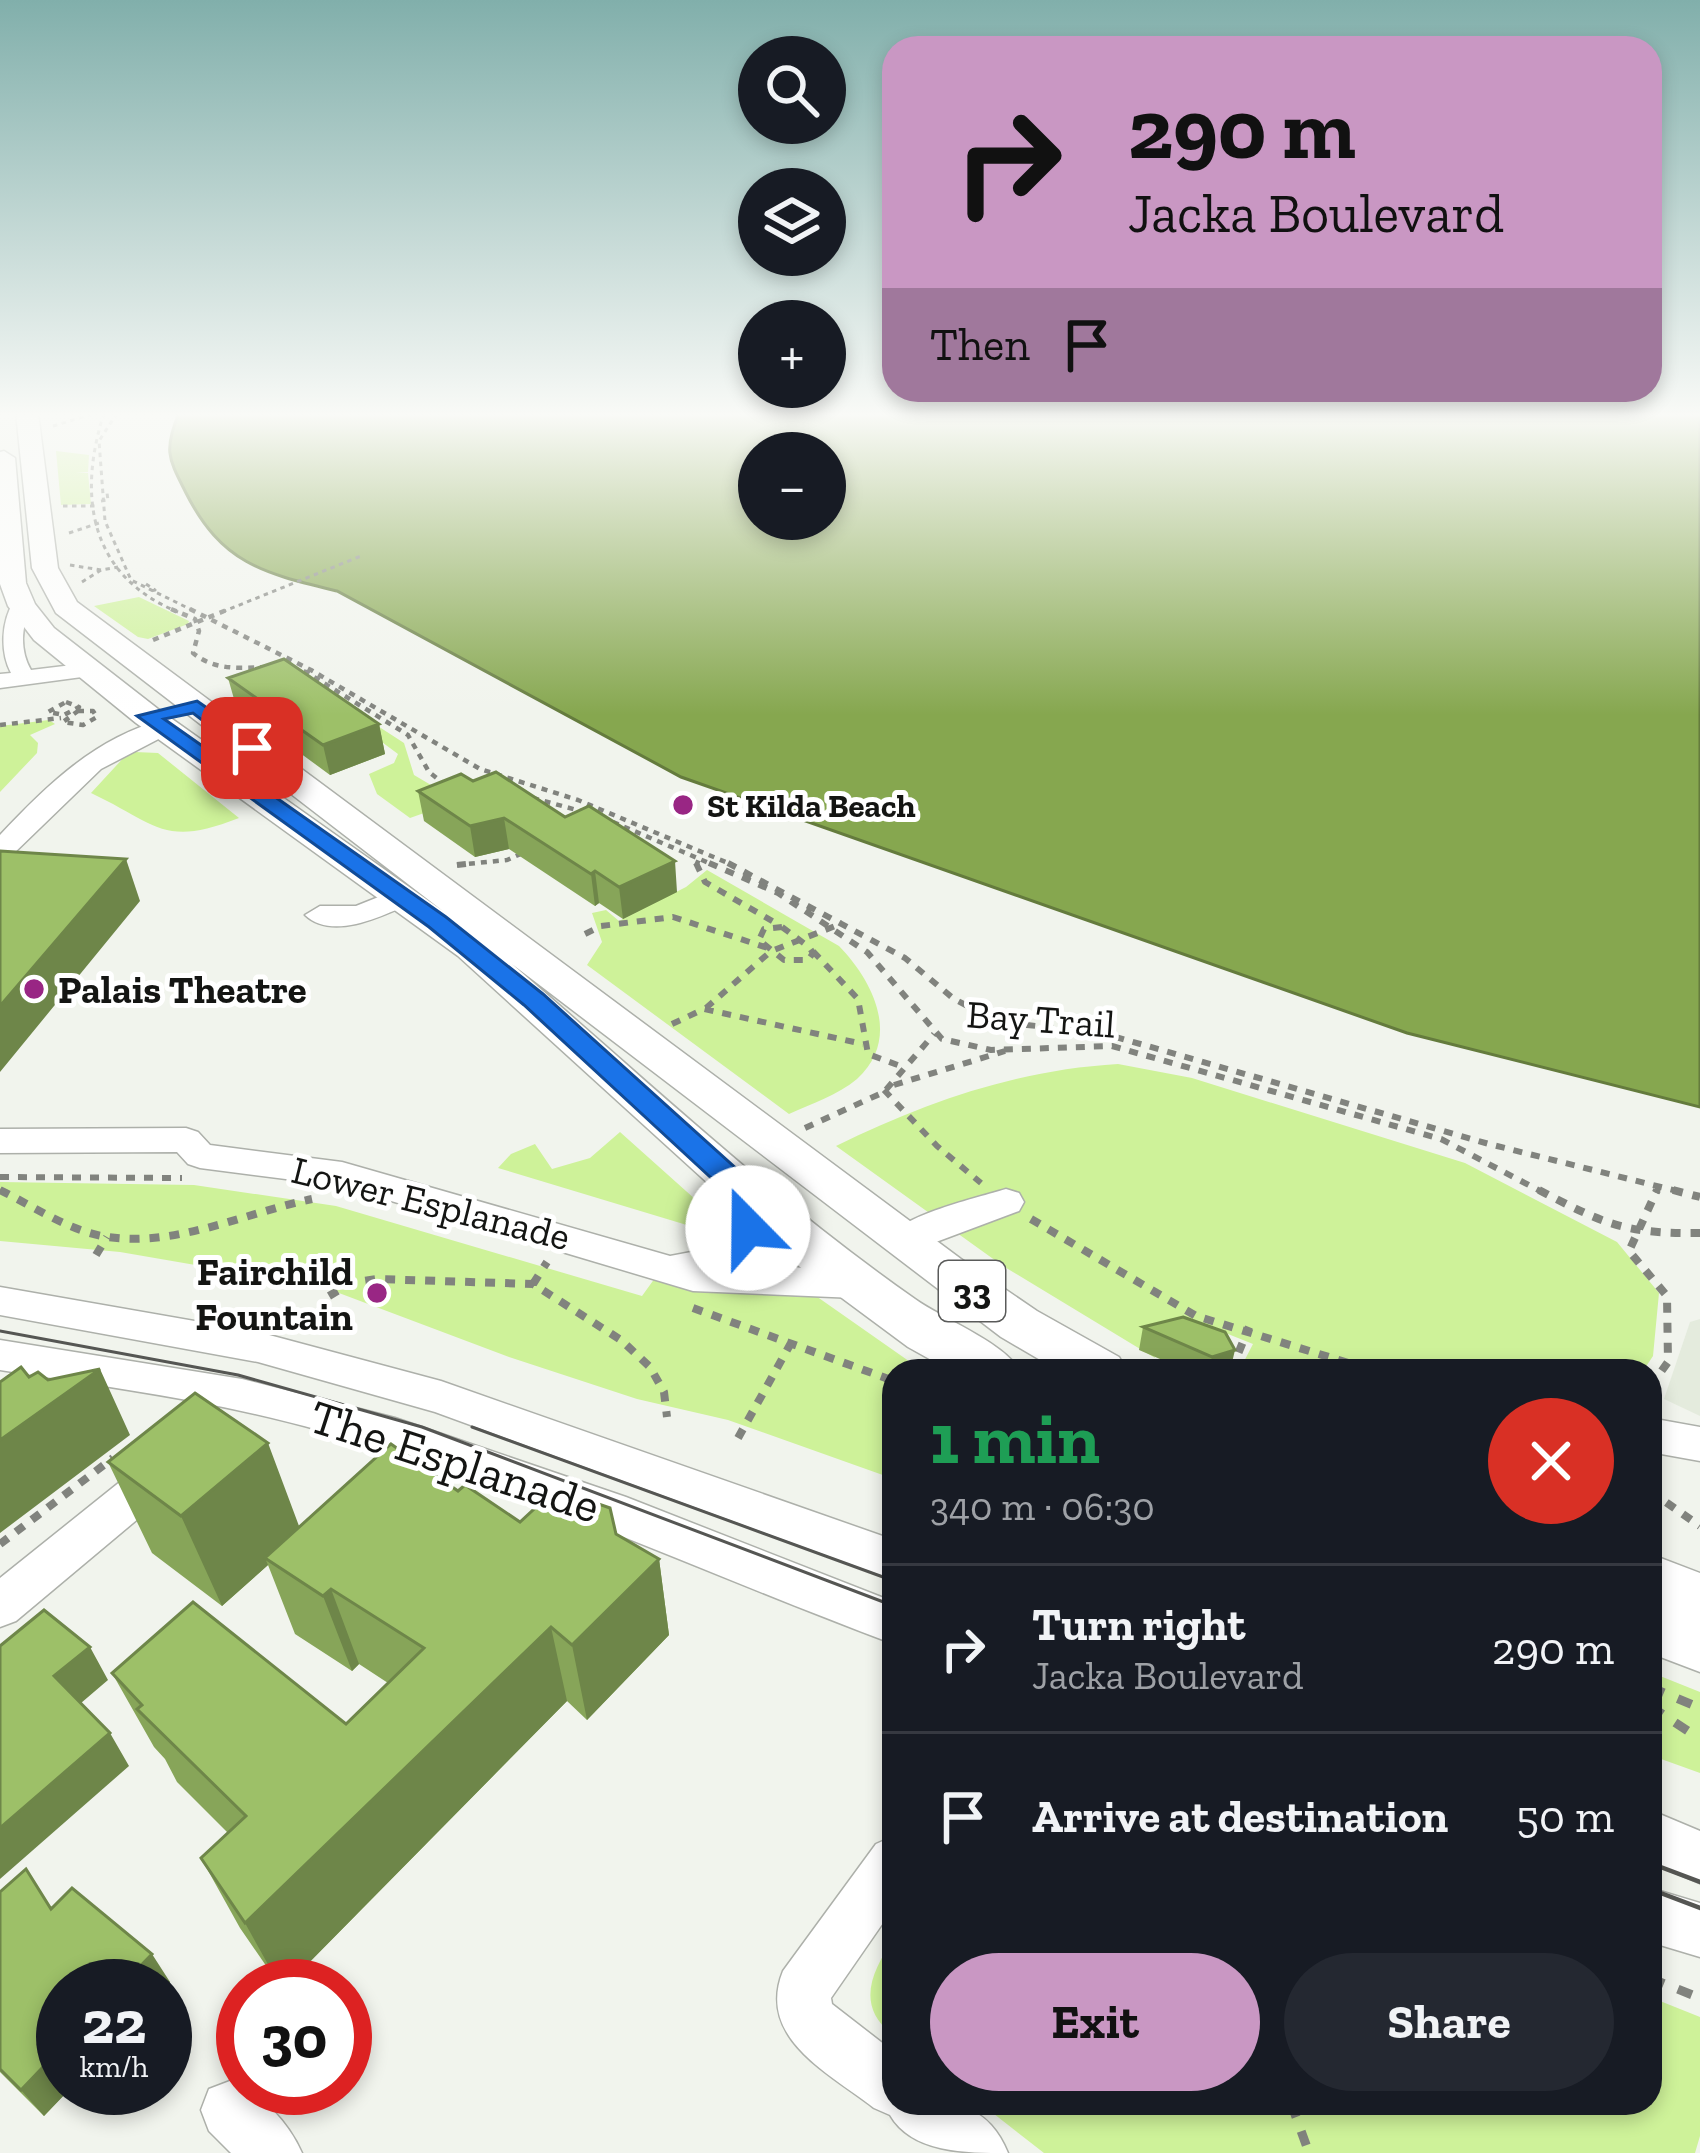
<!DOCTYPE html>
<meta charset="utf-8">
<style>
:root{--surface:#171b24;--page:#242831;--text:#f1f3f6;--muted:#9ea1a6;--line:#363941;--accent:#c997c3}
body{margin:0;font-family:"Zilla Slab",serif;background:var(--page);color:var(--text);height:100vh;display:flex;flex-direction:column;font-size:45px;white-space:nowrap}
*{box-sizing:border-box;margin:0}
p{font-size:39px;color:var(--muted)}
.icon{flex:none;width:66px;height:66px;fill:none;stroke:currentColor;stroke-width:2;stroke-linecap:round;stroke-linejoin:round}
.map{position:relative;flex:1;overflow:hidden}
.side{position:absolute;left:882px;top:1359px;width:780px;height:756px;display:flex;flex-direction:column;background:var(--surface);border-radius:36px;box-shadow:0 6px 18px #0003}
.side>*{flex:none}
.top-card{position:absolute;left:882px;top:36px;width:780px;height:366px;border-radius:36px;box-shadow:0 6px 18px #0003;background:#c997c3;color:#111;overflow:hidden}
.tools{position:absolute;left:738px;top:36px;display:grid;gap:24px}
.tools a{display:grid;place-items:center;width:108px;height:108px;border-radius:50%;background:var(--surface);box-shadow:0 6px 18px #0003;font-size:60px}
.speed{position:absolute;left:36px;top:1959px;display:flex;gap:24px;font-size:60px;font-weight:700;text-align:center}
.speed>*{display:grid;place-content:center;width:156px;height:156px;border-radius:50%;background:var(--surface);box-shadow:0 6px 18px #0003;line-height:1}
.speed small{font-size:30px;font-weight:400}
.speed .limit{border:18px solid #d22;background:#fff;color:#111}
.pin{position:absolute;display:grid;place-items:center;width:102px;height:102px;color:#fff;margin:-51px;border-radius:24px;box-shadow:0 6px 18px #0006}
.me{position:absolute;width:132px;margin:-66px;rotate:338deg;stroke-linejoin:round;filter:drop-shadow(0 0 9px #0008)}
.turn{display:flex;align-items:center;gap:42px;height:252px;padding:0 48px;font-size:54px}
.turn .icon{width:156px;height:156px;stroke-width:2.5}
.turn b{display:block;font-size:84px;line-height:102px}
.then{display:flex;align-items:center;height:114px;padding:0 48px;background:#0003;gap:24px;font-size:45px}
.round{display:grid;place-items:center;flex:none;width:126px;height:126px;border-radius:63px;background:var(--page)}
.summary{display:flex;align-items:center;justify-content:space-between;height:204px;padding:0 48px}
h1{font-size:72px;font-weight:700;line-height:90px;color:#1e9e55}
.action{display:flex;gap:24px;margin-top:auto;padding:24px 48px}
.action a{flex:1;height:138px;border-radius:72px;background:var(--accent);color:#111;font-size:48px;font-weight:700;line-height:138px;text-align:center}
.action a+a{background:var(--page);color:var(--text)}
ul{padding:0;list-style:none}
li{display:flex;align-items:center;gap:36px;height:168px;padding:0 48px;border-top:3px solid var(--line)}
li div{flex:1}
li b{display:block;font-size:45px}
li em{font-style:normal}
.map>svg:first-child{display:block}
</style>
<div class="map">
<svg width="1700" height="2153" viewBox="0 0 1700 2153">
<rect width="100%" height="100%" fill="#f1f4ed"/>
<path fill="#e4ebdd" d="M1700 1319V1416L1664 1399 1690 1322Z"/>
<path fill="#cef299" d="M56 451 89 455 88 472 76 473H88L91 504 61 505Z
M139 597 189 621 188 624 148 639 138 637 94 606Z
M367 719 404 743 414 775 458 801 410 818 377 794 369 774 394 763 398 754 359 725Z
M49 720 55 724 30 735 38 743 37 753 0 792V726Z
M135 752 158 753 239 818C163 848 157 824 91 793L127 754Z
M707 870 839 946C873 981 902 1038 857 1079 838 1095 811 1104 789 1114L587 965 602 942 592 913 606 910 619 921 686 887Z
M1118 1064 1192 1078 1465 1163 1617 1242 1659 1293 1653 1356 1643 1371H1239L1253 1344 1198 1322 1186 1334 1151 1345 1155 1358 1003 1266 836 1146C926 1102 1016 1070 1118 1064Z
M620 1132 705 1208 715 1225 700 1229 498 1168 511 1154 535 1144 552 1169 590 1158Z
M0 1182 194 1185 336 1206 642 1296 655 1278 806 1289 923 1371H894V1479L728 1420 637 1399 509 1357 323 1287 120 1252 0 1241Z
M1650 1672 1700 1692V1773L1650 1755Z
M894 1938V2036C855 2006 871 1973 894 1938Z
M1650 1997 1700 2017V2136L1695 2153H1044L980 2103H1650Z"/>
<path fill="#86a74f" stroke="#647b3d" stroke-width="3" fill-rule="evenodd" d="M179 413H1700V1107L1407 1033 681 777 337 591C263 573 222 564 186 493 169 459 163 451 179 413ZM759 453H825V519H759Z"/>
<g fill="none" stroke-linecap="round" stroke-linejoin="round">
<g stroke="#adb0aa" stroke-width="3">
<path id="minor" d="M22 600 33 606C20 625 20 651 31 670L89 663 101 670 97 675 0 688V674L11 673C0 652 1 622 14 601Z
M163 720 172 722V732L101 769 10 857 0 859V835C46 786 96 737 163 720Z
M401 888 415 897 411 903C383 916 332 941 305 915L320 906H356Z
M186 1128 198 1132 210 1145 342 1162 670 1256 707 1249 722 1240 737 1188 750 1184 763 1188C776 1213 760 1249 740 1265L855 1270 868 1274 874 1284 868 1294 855 1298 693 1291 341 1186 200 1168 188 1164 177 1152 0 1153V1129Z
M1006 1189 1019 1193 1024 1202 1019 1211 904 1254 891 1250 885 1241C900 1215 977 1198 1006 1189Z
M0 1287 258 1332 441 1381 894 1540V1580L435 1412 258 1362 0 1315Z
M0 1340 242 1379 395 1418 626 1497 894 1602V1644C703 1573 519 1486 322 1431 217 1401 108 1387 0 1370Z
M1650 1418 1700 1427V1461L1650 1452Z
M161 1456 176 1461 182 1474 176 1487 16 1621 0 1627V1578L146 1461Z
M1650 1810 1700 1831V1883L1650 1862Z
M894 1836V1907L831 1998 832 2004 894 2052V2103C945 2103 985 2097 1008 2153 965 2153 912 2153 890 2115L874 2108C829 2073 756 2038 783 1971L876 1844Z
M1650 1888 1700 1903V1957L1650 1942Z
M230 2081C260 2093 288 2121 302 2153H231L209 2131 201 2110 209 2089Z"/>
</g>
<g stroke="#adb0aa" stroke-width="3">
<path id="major" d="M16 413H38L58 568 77 602 961 1259 1037 1311 1119 1357 1127 1371H1059L1001 1337 512 964C644 1078 772 1199 915 1299 943 1319 1005 1343 1020 1371H951L908 1347 800 1267 458 956 136 723 34 640 8 606 0 584V452L4 451 15 458 26 583 35 604 54 628 158 709 443 911 56 613 32 568Z
M1650 1554 1700 1573V1672L1650 1653Z"/>
</g>
<path stroke="#81837e" stroke-width="3" stroke-dasharray="4.5 4.5" stroke-linecap="butt" d="M104 413C77 497 90 576 178 612
M117 413 99 441 105 521 131 580 196 612
M53 426 96 413
M101 501 108 500 107 493
M63 506H98
M69 533 102 522
M70 565 101 570
M82 582 101 570 118 567
M146 584 155 590 151 591
M222 612 361 556"/>
<path stroke="#81837e" stroke-width="4.5" stroke-dasharray="6 6" stroke-linecap="butt" d="M171 609 195 619 199 631 193 653C215 671 240 668 267 667
M190 609 311 670 480 769 578 800 735 866
M153 640 229 609
M292 669 306 672 408 735 429 772 443 783
M66 702 79 707 64 715 48 712Z
M78 711H93L97 717 83 725 63 722Z
M0 725 61 718
M533 798 584 812
M613 822 716 866
M457 865 507 860 525 852
M696 866 699 859"/>
<path stroke="#81837e" stroke-width="6" stroke-dasharray="9 9" stroke-linecap="butt" d="M696 863 705 882 779 925
M709 863 778 893 867 952 942 1039 991 1050 1112 1046 1441 1139 1544 1193
M728 863 905 958 954 999 983 1014 1027 1025 1102 1033 1489 1144 1685 1193
M457 865 474 863
M782 927 764 929 759 940 784 960H808L813 953 809 947 858 999 868 1054 903 1067
M585 934 601 926 673 917 774 950 843 923
M706 1008 770 952
M672 1024 704 1009 863 1044
M894 1085 1005 1051
M884 1090 937 1146 981 1183
M805 1128 884 1092 934 1034
M0 1177 182 1178
M0 1190 7 1193
M1656 1193 1658 1189"/>
<path stroke="#81837e" stroke-width="8" stroke-dasharray="10 10" stroke-linecap="butt" d="M0 1190C33 1206 66 1229 102 1236 173 1249 244 1213 312 1199
M1539 1190C1604 1224 1625 1234 1700 1233
M1673 1190 1700 1197
M1031 1219 1196 1316 1374 1371
M96 1255 107 1237
M533 1284 547 1262
M329 1296 351 1283 377 1279 533 1284 621 1340 650 1367 664 1392 667 1417
M693 1308 894 1381
M1231 1371 1249 1327
M1650 1387 1668 1362 1667 1296 1629 1251 1657 1190
M738 1438 791 1343
M1650 1491 1700 1526
M0 1544 113 1458"/>
<path stroke="#81837e" stroke-width="9" stroke-dasharray="15 15" stroke-linecap="butt" d="M1650 1687 1700 1708
M1650 1706 1700 1739
M1650 1978 1700 1998
M1291 2103 1309 2153"/>
<use href="#minor" fill="#fff" fill-rule="evenodd"/>
<use href="#major" fill="#fff" fill-rule="evenodd"/>
<path stroke="#555653" stroke-width="3" d="M0 1331 238 1375 422 1427 894 1606
M472 1427 894 1581"/>
<path stroke="#555653" stroke-width="4.5" d="M1650 1863 1700 1882
M1650 1889 1700 1908"/>
<path stroke="#81837e" stroke-width="6" stroke-dasharray="9 9" stroke-linecap="butt" d="M782 927 809 947"/>
</g>
<path fill="#87a559" d="M228 678 379 724 385 754 330 775 236 706Z
M473 781 677 892 623 919 599 903 595 906 509 849 475 857 424 821 418 791Z
M1183 1317 1230 1371H1188L1139 1350 1143 1327Z
M108 1462 299 1527 458 1491 520 1522 562 1510 616 1534 659 1559 669 1635 587 1720 567 1701 286 1986H280L240 1928 201 1858 228 1833 177 1782 165 1759 154 1747 112 1673 346 1724 388 1683 359 1664 352 1671 295 1634 268 1565 222 1606 152 1553Z
M0 1892 53 1907 170 1982 44 2116 0 2072Z"/>
<path fill="#6e8649" d="M379 724 385 754 330 775 323 745Z
M504 818 509 849 475 857 470 826Z
M126 859 140 901 0 1072V1006Z
M675 861 677 892 623 919 619 887Z
M595 871 599 903 595 906 591 874Z
M1235 1350 1230 1371H1209L1212 1357Z
M100 1369 130 1435 0 1533V1440Z
M268 1443 302 1534 265 1558 268 1565 222 1606 181 1516Z
M659 1559 669 1635 587 1720 572 1645Z
M331 1589 359 1664 352 1671 323 1596Z
M551 1627 567 1701 286 1986H280L245 1923Z
M90 1647 108 1680 74 1709 54 1676Z
M110 1733 129 1766 0 1879V1828Z
M152 1954 170 1982 165 1988V1986H121Z
M63 2046V2088H71L44 2116 21 2090Z"/>
<path fill="#9dc068" stroke="#6e8649" stroke-width="3" d="M284 659 379 724 323 745 228 678Z
M496 772 565 817 589 806 675 861 619 887 595 871 591 874 504 818 470 826 418 791 461 774 473 781Z
M0 851 126 859 0 1006Z
M1183 1317 1225 1332 1235 1350 1212 1357 1143 1327Z
M21 1367 29 1377 38 1372 48 1380 100 1369 0 1440V1382Z
M195 1393 268 1443 181 1516 108 1462Z
M391 1444 458 1491 465 1485 520 1522 545 1499 562 1510 596 1503 610 1508 616 1534 659 1559 572 1645 551 1627 245 1923 201 1858 246 1816 137 1709 142 1705 112 1673 193 1602 346 1724 424 1648 331 1589 323 1596 265 1558Z
M44 1610 90 1647 54 1676 110 1733 0 1828V1646Z
M26 1869 51 1909 72 1888 152 1954 121 1986H63V2046L21 2090 0 2069V1892Z"/>
<linearGradient id="sky" x2="0" y2="1"><stop stop-color="#81afab"/><stop offset="0.58" stop-color="#f9faf7"/><stop offset="1" stop-color="#f9faf7" stop-opacity="0"/></linearGradient>
<rect width="1700" height="715" fill="url(#sky)"/>
<path fill="#1a73e8" stroke="#114b97" stroke-width="3" d="M197 701 259 744V753H245L193 713 164 719 446 917 543 994 760 1190 765 1197 759 1236H737L733 1228 735 1200 524 1005 429 927 137 716Z"/>
<g fill="#992684" stroke="#fff" stroke-width="4.5">
<circle cx="683" cy="805" r="12"/>
<circle cx="34" cy="989" r="12"/>
<circle cx="377" cy="1293" r="12"/>
</g>
<g text-anchor="middle" dominant-baseline="central" stroke-width="10" stroke-linejoin="round" paint-order="stroke">
<g font-size="33" font-weight="bold" fill="#141513" stroke="#fff" text-anchor="start">
<text x="707" y="805">St Kilda Beach</text>
</g>
<rect fill="#fff" stroke="#5a5b5a" stroke-width="3" x="939" y="1261" width="66" height="60" rx="9"/>
<g font-size="36" font-weight="bold" fill="#141513">
<text x="972" y="1291">33</text>
</g>
<g font-size="39" font-weight="bold" fill="#141513" stroke="#fff" text-anchor="start">
<text x="58" y="989">Palais Theatre</text>
<text x="353" y="1271" text-anchor="end">Fairchild<tspan x="353" dy="45">Fountain</tspan></text>
</g>
<g font-size="39" fill="#141513" stroke="#fff">
<text transform="translate(1041 1019) rotate(4)">Bay Trail</text>
<text transform="translate(431 1203) rotate(14)">Lower Esplanade</text>
</g>
<g font-size="48" fill="#141513" stroke="#fff">
<text transform="translate(455 1461) rotate(18)">The Esplanade</text>
</g>
</g>
</svg>
<div class="tools">
<a><svg class="icon" aria-label="search" viewBox="0 0 24 24"><circle cx="10" cy="10" r="6"/><path d="M15 15l6 6"/></svg></a>
<a><svg class="icon" aria-label="layers" viewBox="0 0 24 24"><path d="M12 4l9 5-9 5-9-5zM3 14l9 5 9-5"/></svg></a>
<a>+</a>
<a>−</a>
</div>
<div class="speed"><div>22<small>km/h</small></div><div class="limit">30</div></div>
<div class="pin" style="left:252px;top:748px;background:#d93025"><svg class="icon" aria-label="arrive" viewBox="0 0 24 24"><path d="M6 21V4h12l-3 4 3 4H6"/></svg></div>
<svg class="me" style="left:748px;top:1228px" viewBox="-20 -20 40 40"><circle r="19" fill="#fff"/><path d="M0-13L10 11 0 6-10 11z" fill="#1a73e8"/></svg>
<div class="top-card">
<div class="turn"><svg class="icon" aria-label="right" viewBox="0 0 24 24"><path d="M7 20v-9h11M14 6l5 5-5 5"/></svg><div><b>290 m</b>Jacka Boulevard</div></div>
<div class="then">Then<svg class="icon" aria-label="arrive" viewBox="0 0 24 24"><path d="M6 21V4h12l-3 4 3 4H6"/></svg></div>
</div>
<section class="side">
<div class="summary"><div><h1>1 min</h1><p>340 m · 06:30</p></div><a class="round" style="background:#d93025;color:#fff"><svg class="icon" aria-label="close" viewBox="0 0 24 24"><path d="M6 6l12 12M18 6L6 18"/></svg></a></div>
<ul>
<li><svg class="icon" aria-label="right" viewBox="0 0 24 24"><path d="M7 20v-9h11M14 6l5 5-5 5"/></svg><div><b>Turn right</b><p>Jacka Boulevard</p></div><em>290 m</em></li>
<li><svg class="icon" aria-label="arrive" viewBox="0 0 24 24"><path d="M6 21V4h12l-3 4 3 4H6"/></svg><div><b>Arrive at destination</b></div><em>50 m</em></li>
</ul>
<div class="action"><a>Exit</a><a>Share</a></div>
</section>
</div>
